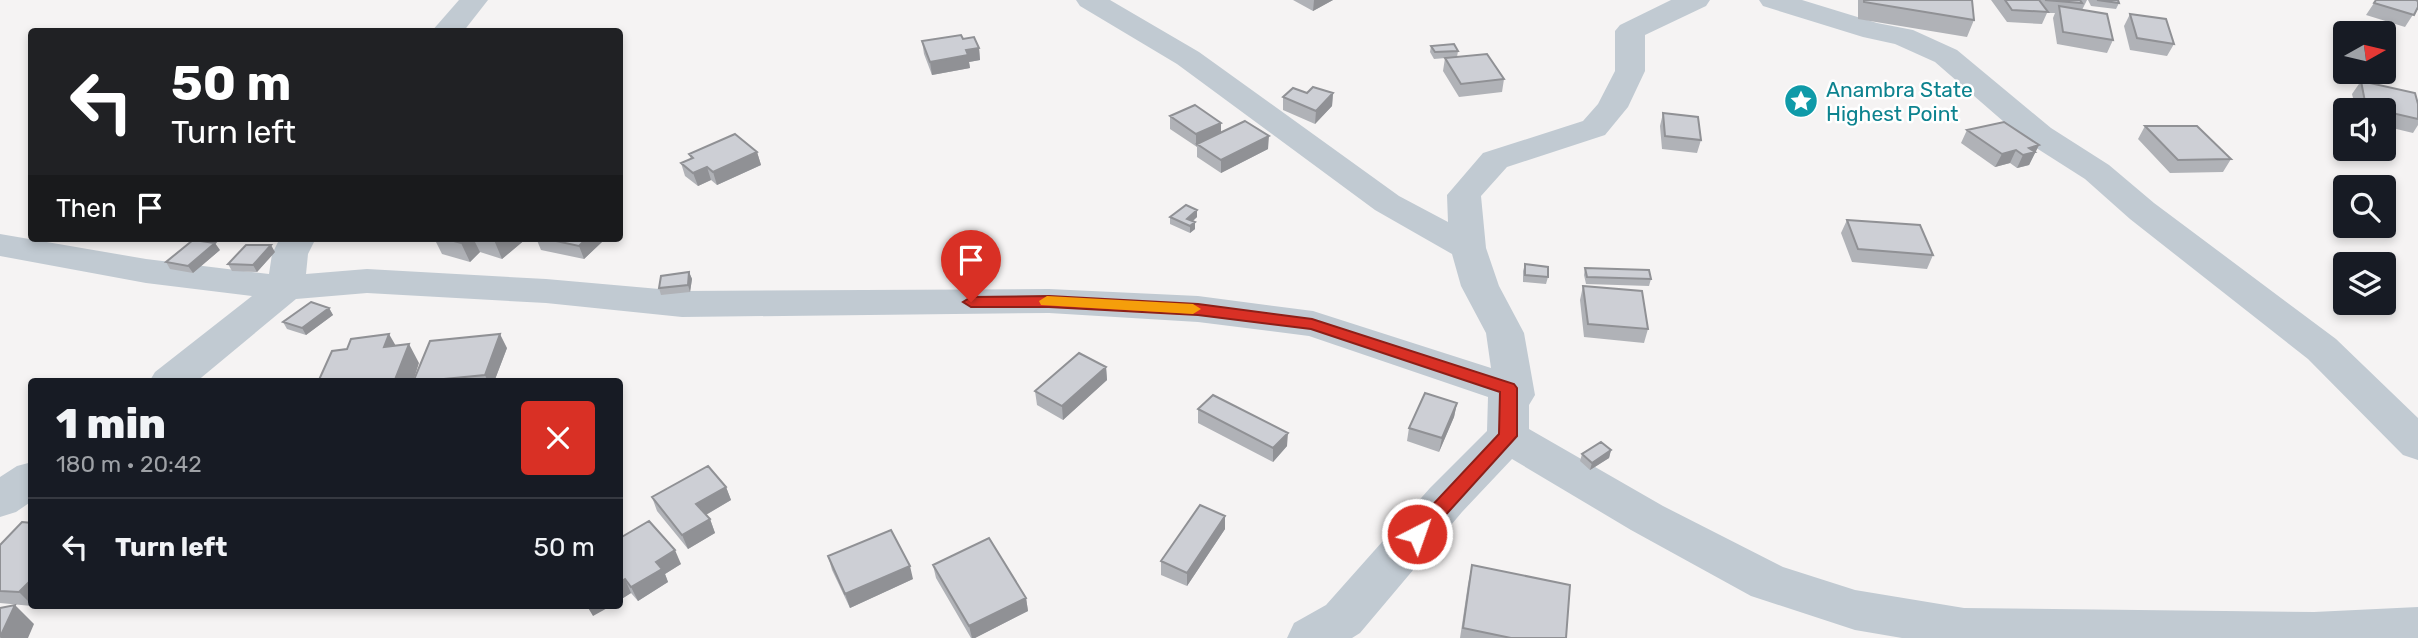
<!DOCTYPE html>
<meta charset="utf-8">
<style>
:root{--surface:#171b24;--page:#242831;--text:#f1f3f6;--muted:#9ea1a6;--line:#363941}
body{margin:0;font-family:Rubik,sans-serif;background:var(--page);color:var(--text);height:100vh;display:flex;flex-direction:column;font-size:26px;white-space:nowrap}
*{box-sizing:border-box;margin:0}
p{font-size:23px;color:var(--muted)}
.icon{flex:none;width:38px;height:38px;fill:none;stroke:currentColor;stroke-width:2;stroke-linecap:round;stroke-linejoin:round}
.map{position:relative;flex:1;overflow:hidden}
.drawer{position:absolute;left:28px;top:378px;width:595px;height:231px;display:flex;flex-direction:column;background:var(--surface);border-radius:7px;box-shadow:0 4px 10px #0003}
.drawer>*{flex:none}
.top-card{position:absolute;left:28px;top:28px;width:595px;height:214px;border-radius:7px;box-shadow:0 4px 10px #0003;background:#202124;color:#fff;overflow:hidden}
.needle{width:46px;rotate:82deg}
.buttons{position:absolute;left:2333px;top:21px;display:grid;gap:14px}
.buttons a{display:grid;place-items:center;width:63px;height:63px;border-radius:7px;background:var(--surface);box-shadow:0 4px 10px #0003;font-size:35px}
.pin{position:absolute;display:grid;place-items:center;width:60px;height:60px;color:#fff;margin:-72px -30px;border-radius:50% 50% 50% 0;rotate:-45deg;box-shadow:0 0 7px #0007}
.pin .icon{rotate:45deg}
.me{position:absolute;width:77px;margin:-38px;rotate:41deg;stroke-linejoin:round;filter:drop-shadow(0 0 5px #0008)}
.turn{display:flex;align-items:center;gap:24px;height:147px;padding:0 28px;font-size:32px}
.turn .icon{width:91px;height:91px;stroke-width:2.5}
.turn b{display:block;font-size:49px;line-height:60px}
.then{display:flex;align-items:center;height:66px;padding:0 28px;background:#0003;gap:14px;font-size:26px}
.round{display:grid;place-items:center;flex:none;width:74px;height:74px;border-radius:7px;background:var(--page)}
.head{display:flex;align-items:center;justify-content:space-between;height:119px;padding:0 28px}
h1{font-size:42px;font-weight:800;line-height:52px}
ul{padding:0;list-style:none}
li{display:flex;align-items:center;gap:21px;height:98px;padding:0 28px;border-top:2px solid var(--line)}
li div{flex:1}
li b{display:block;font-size:26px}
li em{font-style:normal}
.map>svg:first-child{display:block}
</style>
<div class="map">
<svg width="2418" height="638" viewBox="0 0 2418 638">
<rect width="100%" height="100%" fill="#f5f3f3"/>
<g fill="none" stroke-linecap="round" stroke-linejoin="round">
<path fill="#c1cad2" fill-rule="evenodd" d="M459 0H488L463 32H431Z
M1076 0H1110L1199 52 1399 196 1448 222 1447 195 1483 153 1583 121 1598 104 1615 71V31L1620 25 1671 0H1710L1706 6 1645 35V71L1628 107 1605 135 1507 167 1481 196 1486 248 1499 286 1524 333 1535 395 1529 405V429L1663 506 1783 567 1855 590 1964 608 2314 612 2418 607V638H1902L1855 630 1751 596 1631 530 1512 459 1462 512 1360 633 1352 638H1287L1294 623 1326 605 1430 488 1487 431 1488 397 1309 336 1198 322 1049 313 682 317 546 303 367 293 296 299 196 382H149L155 372 252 296 146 283 0 256V234L146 259 269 274 272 254 280 238H316L308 254 306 274 367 269 546 279 682 291 1049 289 1198 296 1313 311 1491 368 1486 333 1461 286 1452 254 1375 210 1177 64 1080 6Z
M1759 0H1802L1877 23 1913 30 1957 50 2051 128 2109 165 2154 203 2336 339 2418 418V460L2403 455 2308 359 2130 219 2085 179 2027 142 1935 62 1895 44 1863 37 1763 6Z
M32 462V501L16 512 0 517V477L17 466Z"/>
</g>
<path fill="#b0b2b7" d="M1293 0H1333L1313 11Z
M1858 0H1972L1974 20 1967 37 1858 19Z
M1991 0H2087L2082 10 2113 40 2107 53 2057 44 2053 18 2055 13H2047L2042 24 2007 22Z
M2088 0H2118L2119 3 2116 9 2091 6Z
M2376 0H2418V10H2416L2405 27 2366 15Z
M2130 14 2174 44 2167 56 2130 50 2124 26Z
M963 39 979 48 980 60 969 62 970 68 932 75 924 54 922 41Z
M1431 46 1458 51 1457 57 1434 59 1430 52Z
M1445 58 1504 79 1502 92 1459 97 1443 71Z
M2361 81 2418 104V125L2413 133 2384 126V110H2356L2352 94Z
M1307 93H1333L1332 106 1315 124 1283 110V97Z
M1663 113 1701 140 1697 153 1662 149 1660 126Z
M1170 116 1221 132 1268 149 1221 173 1197 157V147L1170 129Z
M2145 126 2231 159 2223 172 2170 173 2138 139Z
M1967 130 2039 145 2029 165 2017 168 2010 163 1995 167 1961 143Z
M757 152 761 165 717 185 711 180 698 186 685 176 681 163 691 159 689 154Z
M1197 210V217L1193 221 1195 229 1190 233 1170 224V217Z
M1847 220 1933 255 1927 269 1852 262 1841 233Z
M434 238H527L502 259 480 252 470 262 442 254Z
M536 238H602L603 241 584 259 541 250Z
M220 250 193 273 170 269 166 262Z
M275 252 257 272 232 271 228 264Z
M1525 264 1548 277 1546 284 1523 282V271Z
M1585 268 1651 279 1649 286 1586 284 1584 275Z
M689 272 692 279 690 292 661 295 659 288Z
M1583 286 1648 329 1644 343 1584 337 1580 300Z
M329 308 333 315 306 335 287 329 283 322Z
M507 348 494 382H413Z
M1106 367 1107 380 1063 420 1037 405 1035 391Z
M1457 403 1454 417 1439 452 1407 441 1409 428Z
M1198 409 1287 446 1273 462 1198 423Z
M1611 450 1609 458 1590 470 1580 461 1582 454Z
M726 487 731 500 706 515 710 519 715 533 688 549 657 511 652 497Z
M1225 516V529L1187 586 1161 575V561Z
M32 523V606H33H32L0 603V545Z
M620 538 681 564 665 574 668 582 638 601 631 593 620 600Z
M828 556 913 579 850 608 832 570Z
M933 565 1026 598 1028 611 975 638H971L936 578Z
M1472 565 1566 638H1460L1468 584Z"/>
<path fill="#909195" d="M1314 0H1333L1313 11Z
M979 48 980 60 969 62 970 68 932 75 930 62 966 50Z
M1333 93 1332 106 1315 124 1316 111Z
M1221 123V136L1197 144 1196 147V134Z
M1269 136 1268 149 1221 173V160Z
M2039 145 2029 165 2017 168 2023 155 2029 148Z
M2016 150 2010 163 1995 167 2002 154Z
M757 152 761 165 717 185 713 172Z
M707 167 711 180 698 186 693 173Z
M1197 210V217L1187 226V219Z
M1195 222V229L1190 233V226Z
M466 238H473L480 252 470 262 461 243Z
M496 238H527L502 259 494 240Z
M587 238H602L603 241 584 259 579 246Z
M215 243 220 250 193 273 188 266Z
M271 245 275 252 257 272 253 265Z
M689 272 692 279 690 292 688 285Z
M329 308 333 315 306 335 302 328Z
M389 334 400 353 384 347Z
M500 334 507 348 494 382H488L485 375Z
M409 344 419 363 413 382H394Z
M1106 367 1107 380 1063 420 1062 406Z
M1457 403 1454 417 1439 452 1442 438Z
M1288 433 1287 446 1273 462V448Z
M1611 450 1609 458 1590 470 1592 463Z
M726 487 731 500 702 517 696 504Z
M1225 516V529L1187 586V573Z
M710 519 715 533 688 549 682 535Z
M675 550 681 564 665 574 668 582 638 601 631 587 656 562Z
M910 566 913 579 850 608 845 594Z
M32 579V605L19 592Z
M625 579 631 593 620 600V582Z
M1026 598 1028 611 975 638H972L969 626Z
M15 605 34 624 28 638H0Z
M587 606H611L593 616Z"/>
<path fill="#cdcfd5" stroke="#909195" stroke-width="2" d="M1864 0H1972L1974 20 1864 2Z
M2005 0H2039L2048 12 2012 10Z
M2045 0H2080L2082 3Z
M2097 0H2118L2119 3Z
M2376 0H2416L2418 1V7L2414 15 2374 3Z
M2059 6 2107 14 2113 40 2063 32Z
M2130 14 2166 19 2174 44 2137 38Z
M961 35 963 39 974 37 979 48 966 50 968 55 930 62 922 41Z
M1454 44 1458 51 1435 52 1431 46Z
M1487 54 1504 79 1461 84 1445 58Z
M2361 81 2415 93 2418 104V119L2366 107Z
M1313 87 1333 93 1316 111 1283 97 1293 88 1307 93Z
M1195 105 1221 123 1196 134 1170 116Z
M1663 113 1698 117 1701 140 1665 136Z
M1245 121 1269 136 1221 160 1197 144Z
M2004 122 2039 145 2029 148 2035 152 2023 155 2016 150 2002 154 1967 130Z
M2145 126H2197L2231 159 2178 160Z
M735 134 757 152 713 172 707 167 693 173 681 163 693 158 689 154Z
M1186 205 1197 210 1187 219 1195 222 1190 226 1170 217Z
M1847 220 1920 225 1933 255 1858 249Z
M442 238H466L461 243Z
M542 238H587L579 246Z
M193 240 215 243 188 266 166 262Z
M246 245H271L253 265 228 264Z
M1525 264 1548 267V277L1525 275Z
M1585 268 1649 270 1651 279 1587 277Z
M689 272 688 285 659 288 661 276Z
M1583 286 1642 291 1648 329 1588 324Z
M311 302 329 308 302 328 283 322Z
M389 334 384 347 409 344 394 382H318L332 351 347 349 351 339Z
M500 334 485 375 413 382 430 341Z
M1079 353 1106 367 1062 406 1035 391Z
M1425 393 1457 403 1442 438 1409 428Z
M1213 395 1288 433 1273 448 1198 409Z
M1601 442 1611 450 1592 463 1582 454Z
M708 466 726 487 696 504 710 519 682 535 652 497Z
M1200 505 1225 516 1187 573 1161 561Z
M649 521 675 550 656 562 662 569 631 587 625 579 620 582V538Z
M22 522 32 523V579L19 592 0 591V545Z
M891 530 910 566 845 594 828 556Z
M989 538 1026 598 969 626 933 565Z
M1472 565 1570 585 1566 638H1511L1463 628Z
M15 605 0 637V608Z"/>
<path fill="#d93025" stroke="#8d1f18" stroke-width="2" d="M1049 296 1198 304 1312 319 1514 384 1517 388V436L1423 540 1417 542 1410 540 1407 534 1410 529 1499 434 1500 392 1311 329 1198 315 1049 307H971L963 302 971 297Z"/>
<path fill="#f59e0b" d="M1047 296 1193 304 1201 309 1193 314 1041 305 1039 301Z"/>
<defs>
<g id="sight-disc" transform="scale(1.75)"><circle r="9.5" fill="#0f9aa8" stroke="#fff"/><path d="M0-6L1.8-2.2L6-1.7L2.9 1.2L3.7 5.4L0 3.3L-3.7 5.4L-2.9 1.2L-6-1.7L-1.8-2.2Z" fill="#fff"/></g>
</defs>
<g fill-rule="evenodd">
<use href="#sight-disc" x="1801" y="101"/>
</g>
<g text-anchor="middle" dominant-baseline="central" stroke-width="5" stroke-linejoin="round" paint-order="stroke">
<g font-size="21" fill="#0d838f" stroke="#fff" text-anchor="start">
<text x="1826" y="89">Anambra State<tspan x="1826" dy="24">Highest Point</tspan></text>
</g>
</g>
</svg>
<div class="buttons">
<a><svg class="needle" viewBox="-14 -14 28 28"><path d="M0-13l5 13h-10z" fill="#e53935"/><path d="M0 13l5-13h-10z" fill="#9ea1a6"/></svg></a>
<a><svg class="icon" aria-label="sound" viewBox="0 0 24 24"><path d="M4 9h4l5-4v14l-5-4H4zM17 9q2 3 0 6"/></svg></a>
<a><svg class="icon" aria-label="search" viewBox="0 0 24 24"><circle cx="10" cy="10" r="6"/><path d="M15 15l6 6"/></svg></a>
<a><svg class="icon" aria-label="layers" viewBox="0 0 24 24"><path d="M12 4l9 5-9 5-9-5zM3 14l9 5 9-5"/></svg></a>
</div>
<div class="pin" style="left:971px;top:302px;background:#d93025"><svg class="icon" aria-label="arrive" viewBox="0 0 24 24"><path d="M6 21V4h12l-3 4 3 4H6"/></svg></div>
<svg class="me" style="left:1417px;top:534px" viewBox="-20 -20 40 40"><circle r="17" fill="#d93025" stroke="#fff" stroke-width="3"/><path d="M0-11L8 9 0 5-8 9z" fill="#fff"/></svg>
<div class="top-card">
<div class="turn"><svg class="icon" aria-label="left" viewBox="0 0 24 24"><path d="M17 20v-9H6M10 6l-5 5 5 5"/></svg><div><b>50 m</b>Turn left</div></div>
<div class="then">Then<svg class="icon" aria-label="arrive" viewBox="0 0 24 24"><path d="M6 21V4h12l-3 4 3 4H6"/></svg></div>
</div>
<section class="drawer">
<div class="head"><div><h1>1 min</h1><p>180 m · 20:42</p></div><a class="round" style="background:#d93025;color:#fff"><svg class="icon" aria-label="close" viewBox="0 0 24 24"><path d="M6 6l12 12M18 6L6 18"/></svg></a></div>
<ul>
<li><svg class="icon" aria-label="left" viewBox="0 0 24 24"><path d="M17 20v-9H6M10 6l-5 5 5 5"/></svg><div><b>Turn left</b></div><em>50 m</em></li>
</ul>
</section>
</div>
